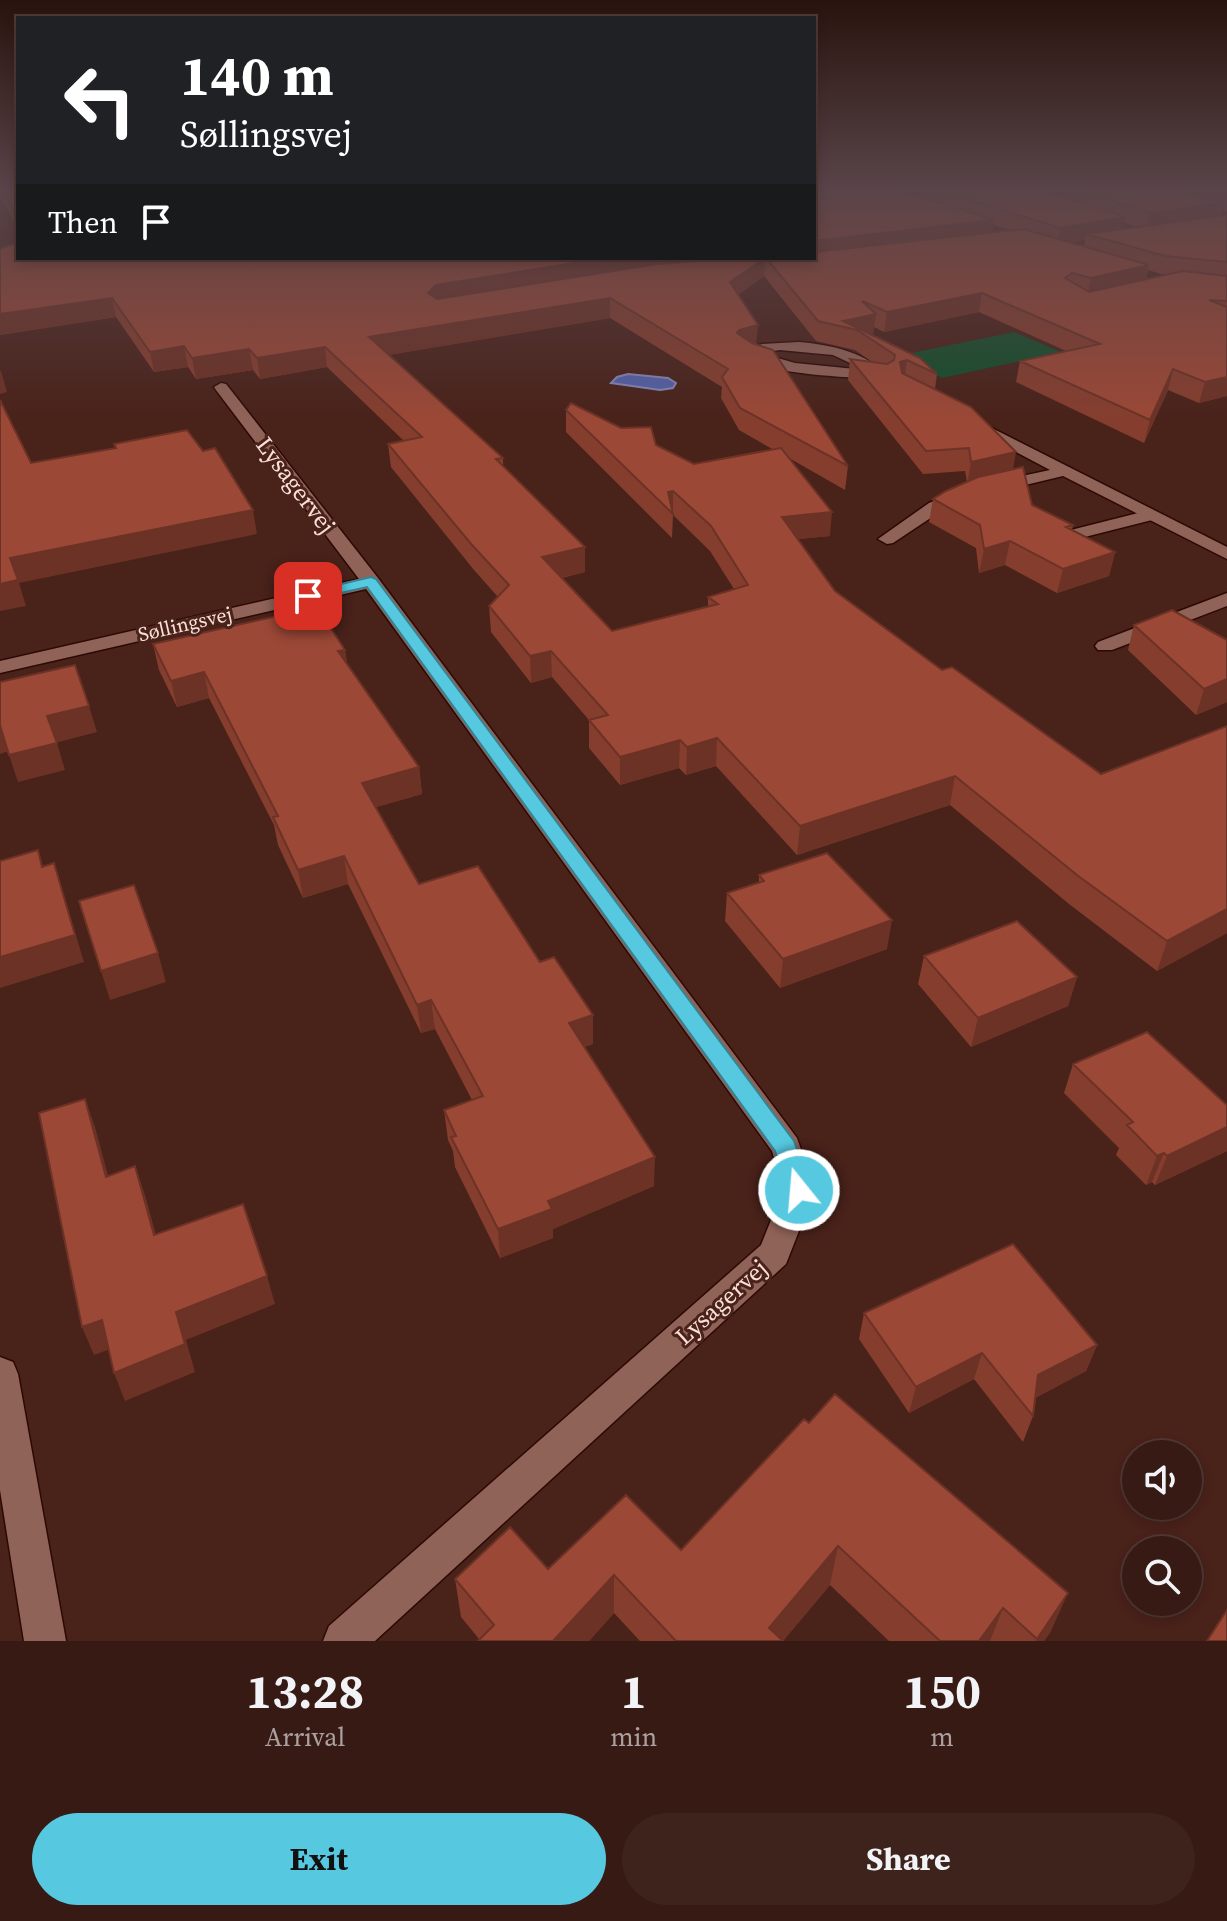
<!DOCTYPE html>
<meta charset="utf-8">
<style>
:root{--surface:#371a14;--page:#3e231d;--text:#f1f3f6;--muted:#aaa1a0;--line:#513834;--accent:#56c9e1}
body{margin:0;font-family:"Source Serif 4",serif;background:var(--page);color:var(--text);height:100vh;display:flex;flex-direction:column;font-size:30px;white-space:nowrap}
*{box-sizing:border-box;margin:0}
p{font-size:26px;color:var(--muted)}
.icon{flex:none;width:44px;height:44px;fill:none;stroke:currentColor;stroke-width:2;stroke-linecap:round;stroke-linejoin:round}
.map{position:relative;height:1641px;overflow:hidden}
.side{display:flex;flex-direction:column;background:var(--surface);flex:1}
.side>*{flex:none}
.banner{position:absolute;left:16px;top:16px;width:800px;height:244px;border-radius:0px;box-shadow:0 4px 12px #0003,0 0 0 2px var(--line);background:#202124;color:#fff;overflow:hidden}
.controls{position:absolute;left:1122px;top:1440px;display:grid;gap:16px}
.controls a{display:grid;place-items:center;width:80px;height:80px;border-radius:50%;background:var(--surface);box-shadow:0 4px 12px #0003,0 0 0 2px var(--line);font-size:40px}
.pin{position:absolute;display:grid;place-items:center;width:68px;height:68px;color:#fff;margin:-34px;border-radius:16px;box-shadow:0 4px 12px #0006}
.me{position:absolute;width:88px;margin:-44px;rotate:343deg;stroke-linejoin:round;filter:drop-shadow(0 0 6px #0008)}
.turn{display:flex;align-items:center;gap:28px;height:168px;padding:0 32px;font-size:36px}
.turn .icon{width:104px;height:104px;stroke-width:2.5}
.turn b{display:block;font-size:56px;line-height:68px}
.then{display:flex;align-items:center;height:76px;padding:0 32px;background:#0003;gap:16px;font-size:30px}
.eta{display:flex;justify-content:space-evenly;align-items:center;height:136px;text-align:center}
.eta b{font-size:48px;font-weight:700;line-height:56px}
.primary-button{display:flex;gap:16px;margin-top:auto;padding:16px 32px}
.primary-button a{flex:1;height:92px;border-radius:48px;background:var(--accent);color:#111;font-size:32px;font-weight:700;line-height:92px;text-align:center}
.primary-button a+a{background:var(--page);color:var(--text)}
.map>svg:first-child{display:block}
</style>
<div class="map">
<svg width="1227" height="1641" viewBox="0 0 1227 1641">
<rect width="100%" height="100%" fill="#49221a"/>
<path fill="#124e2b" d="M1014 332 1061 352 942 378 897 356Z"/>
<path fill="#5361aa" stroke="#8587b8" stroke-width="2" d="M628 374 668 378 676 383 673 388 660 390 611 383 617 377Z"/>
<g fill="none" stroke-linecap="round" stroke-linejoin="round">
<g stroke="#2e0903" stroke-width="3">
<path id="lane" d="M799 342C832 345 867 352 890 378L883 382 876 379C839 376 767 376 739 353L762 344ZM780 350 833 355 865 370 795 363 760 353Z
M1150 510 1159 515 1156 519 1061 543 1052 538 1055 534Z
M1227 593V606L1112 650H1098L1095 646 1098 642Z"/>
</g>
<g stroke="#2e0903" stroke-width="3">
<path id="street" d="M221 383 226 384 378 578 797 1138 815 1190 786 1264 375 1641H323L329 1626 761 1245 783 1190 772 1151 366 589 0 673V661L359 579 216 390 214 387Z
M974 419 1227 547V559L1063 476 996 492 990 491 988 487 990 483 1050 470 969 427V421Z
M961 491 967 492 969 496 967 500 941 511 893 543 887 544 878 539 929 503Z
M0 1357 13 1362 18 1374 66 1641H24L0 1490Z"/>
</g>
<use href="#lane" fill="#906358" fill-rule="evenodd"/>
<use href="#street" fill="#906358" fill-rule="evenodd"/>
</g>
<path fill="#853e2e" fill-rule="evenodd" d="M0 190H18V227L4 205Z
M814 190H1227V212L1223 210 1221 215H1227V396L1199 403 1168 390 1144 443 1016 382 1020 361 1066 351 979 312 884 332 874 327 873 334 871 335 937 374 935 389 1013 469 1032 505 1073 525 1072 530 1115 552 1109 576 1057 593 1005 565 979 573 976 548 929 522 933 499 967 482 965 471 923 474 848 380 850 359 872 362 855 350 816 341 764 276 738 295 756 344 848 466 845 490 789 458 830 536 798 539 835 591 1227 933 1157 971 1069 904 950 805 797 855 716 766 686 775 679 768 620 785 589 748V720L552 677 531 683 491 632 489 606 498 597 474 570 391 467 388 444 404 441 327 367 260 379 253 370 196 379 188 367 154 372 116 317 0 335V249L18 258H814ZM1123 222 1128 224 1138 227 1122 229ZM993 225 1010 230 992 232ZM1085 240 1084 246 1071 243ZM1148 270 1161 274 1167 275 1146 279ZM610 318 722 387 721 398 739 430 774 450 694 464 656 445 566 410V432L672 538 673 515 710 551 734 589 708 597V607L612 631 562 578 585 572V547L503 466V458L388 355Z
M1134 625 1227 640V702L1196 715 1128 650Z
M153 644 345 650 347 664 419 767 422 794 376 807 419 884 540 962 593 1015V1044L584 1047 654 1186 553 1229V1238L500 1258 455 1167 453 1151 448 1140 444 1110 472 1100 435 1029 421 1033 348 884 303 898 278 845 274 825 209 698 177 707 159 670Z
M759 875 887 949 780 988 725 921 727 893 759 882Z
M924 956 1077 977 1068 1006 971 1047 918 984Z
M1073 1064 1227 1105V1151L1155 1185 1152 1182 1146 1185 1116 1155 1119 1148 1064 1093Z
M864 1313 1097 1345 1086 1371 1035 1398 1033 1416 1023 1442 974 1379 909 1413 859 1339Z
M804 1419 1051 1631 1044 1641H889L830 1585 783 1641H640L614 1613 589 1641H478L479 1639 461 1617 455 1579 548 1569 681 1550Z"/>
<path fill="#6c3226" d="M1224 203 1220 220 1146 230 1150 213Z
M1125 217 1121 234H1086L1085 240 1057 245 1060 228Z
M994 220 991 238 820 258 821 240Z
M606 258H656V268L429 312 428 293 436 285Z
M766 258 764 276 729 301 730 282Z
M1149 265 1145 284 1087 297 1091 278Z
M982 293 979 312 884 332 887 312Z
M112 298 116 317 0 335V314Z
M610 298V318L371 358 369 337Z
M876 314 873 334 866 336 843 321Z
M758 325 756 345 737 333 739 330Z
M184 346 188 367 154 372 150 352Z
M325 347 327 367 260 379 257 358Z
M249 349 253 370 196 379 192 358Z
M907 360 904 381 898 383 900 362Z
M1173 369 1168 390 1144 443 1150 420Z
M0 371H1L7 392 0 394Z
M1227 377V396L1199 403 1205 382Z
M1016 452 1012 475 967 485 971 462Z
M673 491V514L668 492Z
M253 510 257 534 19 583 26 606 0 611V584L10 558Z
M832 512 830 536 780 541 782 517Z
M1010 541 1005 565 979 573 984 549Z
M585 547V572L543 582 542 557Z
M1115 552 1109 576 1057 593 1063 569Z
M345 650 349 675 338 651Z
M551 651 552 677 531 683 530 656Z
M204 672 209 698 177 707 171 681Z
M1227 679V702L1196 715 1204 689Z
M89 706 97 732 55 743 47 716Z
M0 725 9 751 0 754Z
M717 738 716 766 686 775 687 747Z
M680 740 679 768 620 785V757Z
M57 743 65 770 18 782 9 755Z
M419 767 422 794 366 810 362 783Z
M955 776 950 805 797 855 800 826Z
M344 856 348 884 303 898 298 870Z
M54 863 84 962 0 988V957Z
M1227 909V933L1157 971 1167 941Z
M892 920 887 949 780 988 783 959Z
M158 953 166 982 110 1000 101 971Z
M1077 977 1068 1006 971 1047 978 1018Z
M431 1000 435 1029 421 1033 417 1005Z
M593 1015V1044L570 1052 569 1023Z
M85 1099 95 1127 116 1205 106 1177Z
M1227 1127V1151L1155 1185 1167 1156Z
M1164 1153 1152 1182 1146 1185 1157 1156Z
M655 1157 654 1186 553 1229V1238L500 1258 498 1229 548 1201Z
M135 1166 145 1195 164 1264 154 1235Z
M267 1276 275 1304 186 1340 195 1372 125 1401 114 1373 176 1312Z
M102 1320 113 1348 94 1355 82 1327Z
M1097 1345 1086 1371 1029 1401 1038 1375Z
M982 1353 974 1379 909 1413 916 1387Z
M838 1546 830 1585 783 1641 769 1628Z
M614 1575V1613L589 1641H553Z
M1068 1593 1051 1631 1044 1641H1036Z
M1003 1608 990 1641H979Z"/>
<path fill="#9b4836" stroke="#6c3226" stroke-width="2" d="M1 190H18V216Z
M814 190H900L994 220 814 241Z
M938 190H1044L1125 217 1060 228Z
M1080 190H1184L1224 203 1150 213Z
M1216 190H1227V194Z
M1227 215V262L1165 256 1086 234Z
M1023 229 1149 265 1091 278 1072 273 1065 278 1089 292 1183 271 1227 276V301L1209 300 1227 307V377L1205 382 1173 369 1150 420 1020 361 1100 344 982 293 887 312 862 301 876 314 843 321 920 358 937 374 907 360 900 362 902 373 971 407 1016 452 971 462 969 448 926 451 850 359 887 364 894 360 895 355 857 330 818 321 766 258H814V252Z
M18 242V258H606L436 285 428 293 437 299 657 264 736 258H765L730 282 758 325 739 330 737 333 752 343 773 350 848 466 740 408 722 377 728 369 610 298 369 337 503 458 496 459 585 547 542 557 612 631 718 604 708 597 748 585 711 526 673 491 668 492 673 514 566 410 571 403 621 428 651 427 656 445 694 464 781 448 832 512 782 517 835 591 942 670 952 667 1101 774 1227 726V909L1167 941 1077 875 955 776 800 826 717 738 687 747 680 740 620 757 589 720 608 715 551 651 530 656 489 606 509 585 472 545 388 444 422 437 325 347 257 358 249 349 192 358 184 346 150 352 112 298 0 314V249Z
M0 400 31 463 116 448 114 444 187 430 203 451 215 448 253 510 10 558 18 580 0 584Z
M1023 467 1032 505 1073 525 1066 527 1115 552 1063 569 1010 541 984 549 980 525 933 499 946 491 978 477Z
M317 607 345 650 338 651 419 767 362 783 419 884 478 866 540 962 554 957 593 1015 569 1023 655 1157 548 1201 552 1209 498 1229 451 1137 456 1136 444 1110 483 1096 431 1000 417 1005 344 856 298 870 273 817 278 816 204 672 171 681 153 644Z
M1172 610 1227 640V679L1204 689 1134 625Z
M75 665 89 706 47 716 57 743 9 755 0 725V682Z
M38 850 42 867 54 863 75 935 0 957V861Z
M827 853 892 920 783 959 727 893 764 881 759 875Z
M134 885 158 953 101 971 79 901Z
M1017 921 1077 977 978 1018 924 956Z
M1147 1032 1227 1105V1127L1167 1156 1164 1153 1157 1156 1127 1125 1133 1122 1073 1064Z
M85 1099 106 1177 135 1166 154 1235 243 1204 267 1276 176 1312 185 1344 114 1373 102 1320 82 1327 39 1113Z
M1013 1244 1097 1345 1038 1375 1033 1416 982 1353 916 1387 864 1313Z
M835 1394 1068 1593 1037 1639 1003 1608 979 1641H940L838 1546 769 1628 783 1641H676L614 1575 553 1641H478L494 1625 455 1579 510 1527 548 1569 626 1495 681 1550 804 1419 809 1423Z
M1227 1610V1641H1207Z"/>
<linearGradient id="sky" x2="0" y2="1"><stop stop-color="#28130e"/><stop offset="0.45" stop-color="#594449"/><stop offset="1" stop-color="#594449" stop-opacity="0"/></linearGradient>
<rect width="1227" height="420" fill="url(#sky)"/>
<path fill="#56c9e1" stroke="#388392" stroke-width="2" d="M371 577 376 579 794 1141 811 1190 807 1198 799 1201 790 1198 775 1151 367 587 308 600 301 596 303 593Z"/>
<g text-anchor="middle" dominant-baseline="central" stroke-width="6" stroke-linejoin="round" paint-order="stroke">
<g font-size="20" fill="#fbe0d9" stroke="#49221a">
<text transform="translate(185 624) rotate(-13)">Søllingsvej</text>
</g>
<g font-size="24" fill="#fbe0d9" stroke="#49221a">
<text transform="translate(296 485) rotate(53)">Lysagervej</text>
<text transform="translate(721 1302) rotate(-42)">Lysagervej</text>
</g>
</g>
</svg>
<div class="controls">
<a><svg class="icon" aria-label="sound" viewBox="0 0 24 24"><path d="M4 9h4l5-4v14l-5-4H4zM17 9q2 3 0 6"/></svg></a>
<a><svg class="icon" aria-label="search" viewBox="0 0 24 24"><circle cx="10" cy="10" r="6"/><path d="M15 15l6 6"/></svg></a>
</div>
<div class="pin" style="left:308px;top:596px;background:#d93025"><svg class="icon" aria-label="arrive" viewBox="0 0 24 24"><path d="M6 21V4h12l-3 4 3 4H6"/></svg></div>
<svg class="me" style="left:799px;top:1190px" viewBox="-20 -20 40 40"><circle r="17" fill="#56c9e1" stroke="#fff" stroke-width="3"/><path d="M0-11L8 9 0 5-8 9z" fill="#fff"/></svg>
<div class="banner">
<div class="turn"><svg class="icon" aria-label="left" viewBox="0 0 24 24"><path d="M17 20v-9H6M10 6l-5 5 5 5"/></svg><div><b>140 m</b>Søllingsvej</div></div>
<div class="then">Then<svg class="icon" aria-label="arrive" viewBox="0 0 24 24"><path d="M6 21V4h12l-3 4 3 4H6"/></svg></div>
</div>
</div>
<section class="side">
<div class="eta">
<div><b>13:28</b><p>Arrival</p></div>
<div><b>1</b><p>min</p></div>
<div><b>150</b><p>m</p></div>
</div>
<div class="primary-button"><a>Exit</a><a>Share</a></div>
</section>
